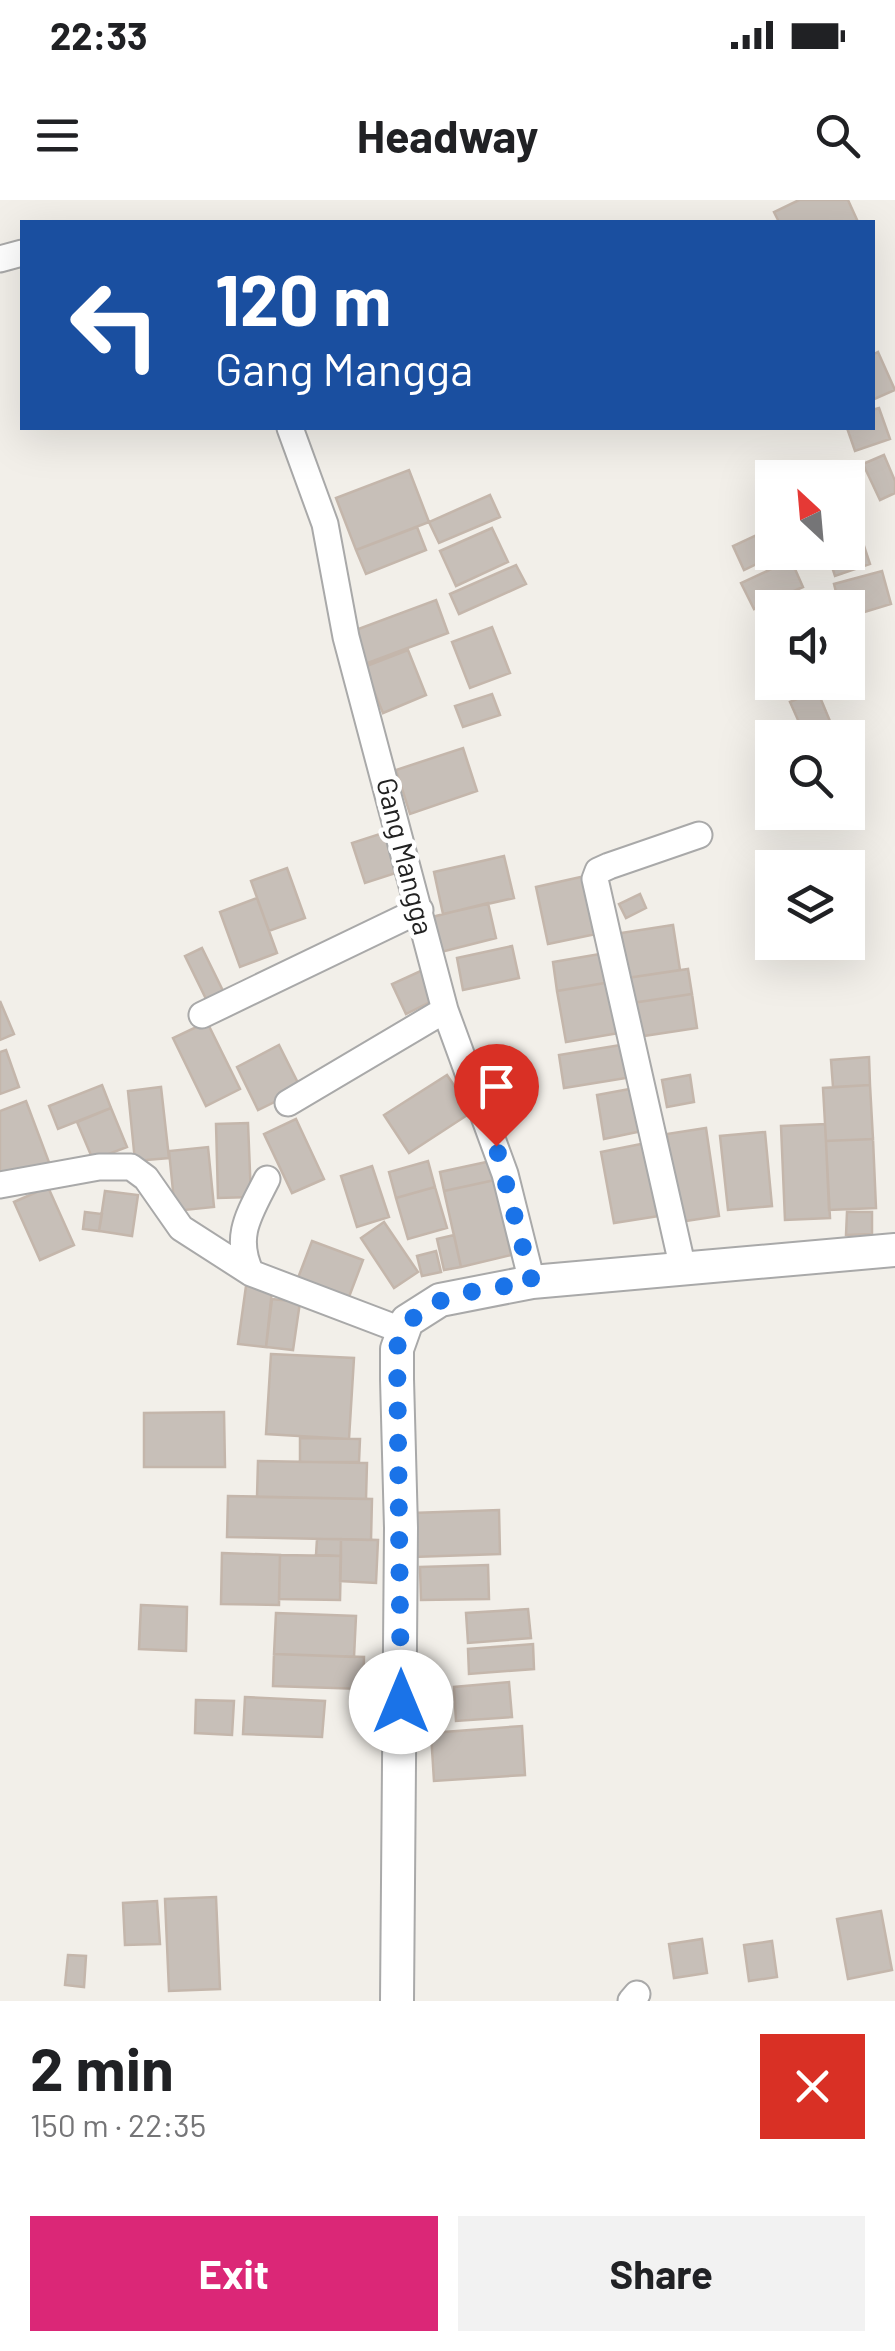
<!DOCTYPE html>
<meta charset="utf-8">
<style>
:root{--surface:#fff;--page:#f2f2f2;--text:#202124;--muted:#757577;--accent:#db2777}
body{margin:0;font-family:Barlow,sans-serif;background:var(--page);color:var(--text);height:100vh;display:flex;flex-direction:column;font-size:38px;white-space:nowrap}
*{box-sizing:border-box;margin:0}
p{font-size:32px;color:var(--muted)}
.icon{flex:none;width:55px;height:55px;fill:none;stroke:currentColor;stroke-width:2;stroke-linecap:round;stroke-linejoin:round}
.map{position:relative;height:1801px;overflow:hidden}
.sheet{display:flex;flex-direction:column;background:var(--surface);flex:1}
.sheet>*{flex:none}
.top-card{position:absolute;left:20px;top:20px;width:855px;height:210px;border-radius:0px;box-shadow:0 10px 40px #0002;background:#1a4fa0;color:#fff;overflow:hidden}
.needle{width:65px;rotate:334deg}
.controls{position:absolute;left:755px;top:260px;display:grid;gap:20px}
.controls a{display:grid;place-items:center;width:110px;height:110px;border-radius:0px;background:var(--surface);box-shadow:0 10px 40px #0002;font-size:50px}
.pin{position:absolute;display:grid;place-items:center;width:85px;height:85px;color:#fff;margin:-102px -42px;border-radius:50% 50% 50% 0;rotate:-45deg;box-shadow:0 0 10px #0007}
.pin .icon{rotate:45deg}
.me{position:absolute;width:110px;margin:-55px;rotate:0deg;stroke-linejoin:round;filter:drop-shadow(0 0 8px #0008)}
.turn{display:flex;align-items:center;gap:35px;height:210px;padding:0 30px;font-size:45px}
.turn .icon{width:130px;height:130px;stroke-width:2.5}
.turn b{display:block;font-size:70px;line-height:85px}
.round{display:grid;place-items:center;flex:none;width:105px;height:105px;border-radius:0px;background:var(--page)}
.overview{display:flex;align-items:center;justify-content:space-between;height:170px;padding:0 30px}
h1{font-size:60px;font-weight:700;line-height:75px}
.primary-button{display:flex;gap:20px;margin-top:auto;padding:20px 30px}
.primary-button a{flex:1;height:115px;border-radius:0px;background:var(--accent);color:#fff;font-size:40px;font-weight:700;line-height:115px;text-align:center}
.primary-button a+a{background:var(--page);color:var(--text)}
.status{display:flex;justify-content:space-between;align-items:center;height:70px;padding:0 50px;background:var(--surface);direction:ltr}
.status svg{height:28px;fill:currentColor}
header{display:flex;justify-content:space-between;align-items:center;height:130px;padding:0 30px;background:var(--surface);font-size:45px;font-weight:700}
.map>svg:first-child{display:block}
</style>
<div class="status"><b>22:33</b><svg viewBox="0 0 49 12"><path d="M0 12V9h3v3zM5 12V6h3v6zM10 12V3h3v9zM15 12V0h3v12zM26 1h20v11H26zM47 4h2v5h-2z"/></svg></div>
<header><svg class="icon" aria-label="menu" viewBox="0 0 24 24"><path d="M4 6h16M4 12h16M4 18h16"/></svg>Headway<svg class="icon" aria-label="search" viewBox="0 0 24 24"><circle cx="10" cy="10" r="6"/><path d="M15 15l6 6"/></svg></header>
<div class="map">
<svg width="895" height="1801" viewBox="0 0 895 1801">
<rect width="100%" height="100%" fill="#f2efe9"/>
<path fill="#c7bfb8" stroke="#c4b6ab" stroke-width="2.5" d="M799 0H848L858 22H779L774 12Z
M878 152 895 190 872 200V155Z
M879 208 890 239 855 251 847 228H872V210Z
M884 255 895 281V293L880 300 863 264Z
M409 270 429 322 356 350 336 298Z
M490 295 500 317 439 343 429 322Z
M417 327 426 350 366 374 356 350Z
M492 328 508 362 456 386 440 351Z
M772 328V352H781L744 370 733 346Z
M858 328 870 364 835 376 827 352H848V332Z
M791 360 803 387 754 409 741 383Z
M516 365 526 384 459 414 450 394Z
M882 371 891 404 848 417V408H840L834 384Z
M825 393 832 408H795Z
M436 400 448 433 365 464 353 431Z
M492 427 510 473 470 488 452 442Z
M408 450 426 495 383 513 364 467Z
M817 490 837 538H806L790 502Z
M492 494 500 515 463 527 455 506Z
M463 548 477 591 410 614 396 570Z
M389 631 402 671 365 683 352 643Z
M504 656 514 698 443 714 434 672Z
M287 668 305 718 269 731 251 681Z
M585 676 596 734 548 744 536 687Z
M640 694 646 708 626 718 619 704Z
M257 698 277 753 240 767 220 712Z
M488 703 496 738 437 753 428 718Z
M673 725 680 770 627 778 621 733Z
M512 746 519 778 463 790 457 758Z
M202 748 227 799 210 807 185 756Z
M606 753 611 782 557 791 553 762Z
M688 769 692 794 632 803 627 778Z
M423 770 436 799 406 814 392 784Z
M611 782 619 833 566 842 557 791Z
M692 794 697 828 637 837 632 803Z
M0 801 14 834 0 840Z
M207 822 240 889 206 906 173 838Z
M279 845 301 889 258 910 237 867Z
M621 845 626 878 564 888 559 855Z
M6 850 19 887 0 894V852Z
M869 857 870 885 833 887 831 860Z
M447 875 472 912 409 953 384 915Z
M690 875 694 902 667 907 662 880Z
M102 885 111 908 58 929 49 906Z
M870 885 873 939 826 941 823 888Z
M161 887 169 958 135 961 128 891Z
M635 888 642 931 604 939 597 895Z
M26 901 50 965 0 975V911Z
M111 908 127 947 93 960 77 922Z
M296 919 324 979 292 993 264 934Z
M248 923 251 997 218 998 216 924Z
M825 924 830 1018 785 1020 781 926Z
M706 928 719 1016 679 1022 667 934Z
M765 932 772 1006 728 1010 720 936Z
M873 939 876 1008 829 1010 826 941Z
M646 943 659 1016 614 1023 601 952Z
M208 947 214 1007 175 1011 169 951Z
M428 961 435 987 396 998 389 972Z
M491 961 495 980 444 991 440 972Z
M372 966 389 1017 357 1027 341 976Z
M495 980 511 1055 461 1067 444 991Z
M48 987 74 1045 40 1060 14 1002Z
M435 987 447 1028 408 1039 396 998Z
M105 991 138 995 132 1036 99 1031Z
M85 1012 102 1014 99 1031 83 1029Z
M847 1012H872V1034L846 1035Z
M384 1022 418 1072 394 1088 361 1038Z
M454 1035 461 1067 444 1070 437 1039Z
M312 1041 363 1060 349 1097 298 1078Z
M436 1051 441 1072 422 1076 417 1056Z
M246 1086 272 1090 266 1147 238 1144Z
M272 1099 300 1102 293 1150 266 1147Z
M271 1154 354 1158 349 1239 266 1234Z
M224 1212 225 1267H144V1213Z
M300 1238 360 1239 359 1262H300Z
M258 1261 367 1263 366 1299 257 1297Z
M228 1296 372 1299 371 1340 227 1337Z
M499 1310 500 1354 413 1357 412 1313Z
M317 1339H341V1356L316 1355Z
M341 1339 378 1340 376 1383 340 1381Z
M222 1353 280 1355 279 1405 221 1404Z
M280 1355 341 1356 340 1400 279 1399Z
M488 1365 489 1399 421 1400 420 1367Z
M141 1405 187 1407 186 1451 139 1449Z
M528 1409 531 1438 468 1443 466 1413Z
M276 1413 356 1416 354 1457 274 1454Z
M533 1444 534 1469 469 1474 468 1449Z
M274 1454 364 1457 363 1489 273 1486Z
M509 1482 512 1517 456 1521 454 1487Z
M245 1497 325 1501 322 1537 243 1534Z
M196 1500 234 1501 232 1535 195 1533Z
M522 1526 525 1575 434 1581 431 1533Z
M216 1697 220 1789 169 1791 165 1699Z
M157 1701 160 1744 125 1745 123 1703Z
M881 1711 892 1770 848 1779 837 1719Z
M702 1739 707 1773 674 1778 669 1744Z
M772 1741 777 1777 749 1781 744 1745Z
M68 1755 86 1756 84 1787 65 1785Z"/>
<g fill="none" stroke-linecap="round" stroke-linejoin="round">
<g stroke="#a9a9a9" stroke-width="29">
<path id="minor" d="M0 59 22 53
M290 228 325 324 346 437 445 810 505 974 532 1082
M202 815 420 710
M288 903 445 810
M267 979C250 1013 233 1036 251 1073L401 1130
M0 985 99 967H131L146 978 181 1028 251 1073
M683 1069 595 679 598 671 609 666 699 635
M631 1801 637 1794"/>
</g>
<g stroke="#a9a9a9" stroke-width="36">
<path id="tertiary" d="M397 1801 401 1328 397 1179V1149L407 1121 440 1100 532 1082 895 1050"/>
</g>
<use href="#minor" stroke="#fff" stroke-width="25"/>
<use href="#tertiary" stroke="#fff" stroke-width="32"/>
</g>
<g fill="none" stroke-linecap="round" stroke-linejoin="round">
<path stroke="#1a73e8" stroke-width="18" stroke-dasharray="0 32.4" d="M401 1502 397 1148C410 1091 483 1091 532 1082L496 946"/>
</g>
<g text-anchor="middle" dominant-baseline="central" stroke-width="9" stroke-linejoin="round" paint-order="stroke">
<g font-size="28" fill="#222" stroke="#fff">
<text transform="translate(406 656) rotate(76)">Gang Mangga</text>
</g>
</g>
</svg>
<div class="controls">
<a><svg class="needle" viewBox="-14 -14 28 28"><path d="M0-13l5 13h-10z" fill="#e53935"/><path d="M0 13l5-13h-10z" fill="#757577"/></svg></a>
<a><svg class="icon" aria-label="sound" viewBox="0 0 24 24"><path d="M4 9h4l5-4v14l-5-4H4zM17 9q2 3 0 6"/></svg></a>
<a><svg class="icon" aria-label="search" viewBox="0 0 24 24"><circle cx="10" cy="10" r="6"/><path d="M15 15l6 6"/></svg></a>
<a><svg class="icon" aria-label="layers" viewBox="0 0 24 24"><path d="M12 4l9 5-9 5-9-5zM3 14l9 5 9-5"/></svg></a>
</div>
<div class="pin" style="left:496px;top:946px;background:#d93025"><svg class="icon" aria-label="arrive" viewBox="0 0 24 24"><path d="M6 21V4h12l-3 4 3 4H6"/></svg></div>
<svg class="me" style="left:401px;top:1502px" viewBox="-20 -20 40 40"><circle r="19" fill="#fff"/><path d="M0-13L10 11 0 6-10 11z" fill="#1a73e8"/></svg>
<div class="top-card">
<div class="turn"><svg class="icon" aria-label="left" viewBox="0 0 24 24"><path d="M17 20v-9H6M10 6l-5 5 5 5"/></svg><div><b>120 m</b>Gang Mangga</div></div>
</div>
</div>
<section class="sheet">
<div class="overview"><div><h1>2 min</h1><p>150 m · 22:35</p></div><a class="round" style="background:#d93025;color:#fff"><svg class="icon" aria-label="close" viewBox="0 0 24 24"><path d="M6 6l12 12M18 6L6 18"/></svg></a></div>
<div class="primary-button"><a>Exit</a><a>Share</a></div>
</section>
